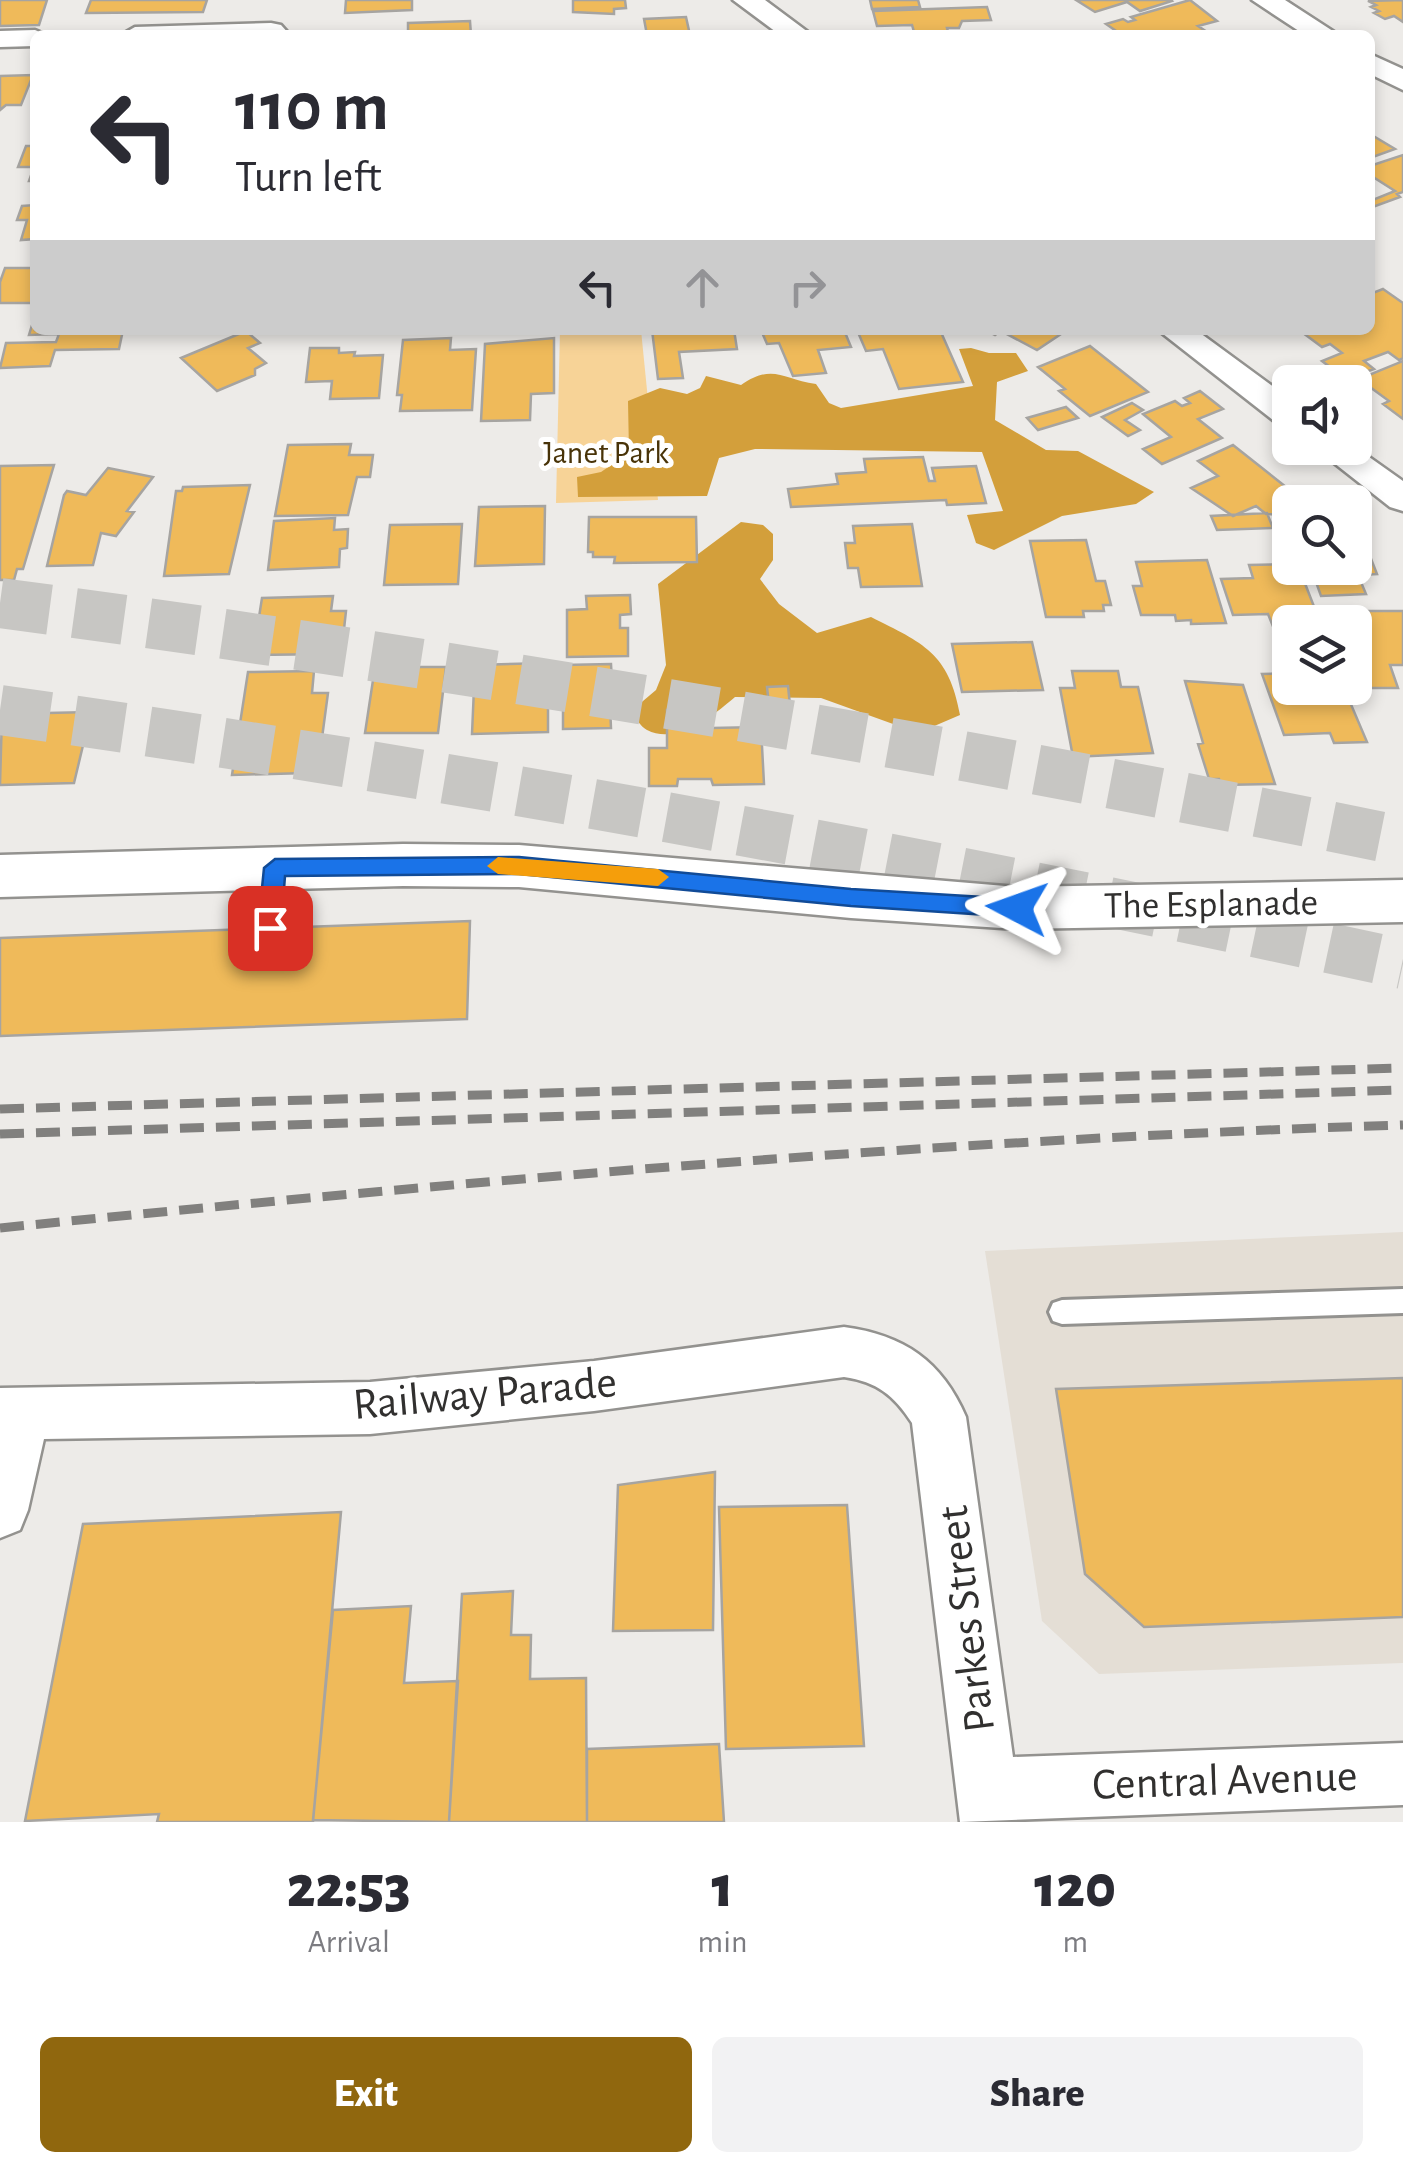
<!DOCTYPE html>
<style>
:root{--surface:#fff;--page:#f2f2f3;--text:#2b2b33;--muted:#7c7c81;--accent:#90670e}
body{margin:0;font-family:"Alegreya Sans",sans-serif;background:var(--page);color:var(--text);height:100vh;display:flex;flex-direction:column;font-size:38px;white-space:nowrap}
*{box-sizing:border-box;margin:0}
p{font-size:32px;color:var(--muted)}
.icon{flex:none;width:55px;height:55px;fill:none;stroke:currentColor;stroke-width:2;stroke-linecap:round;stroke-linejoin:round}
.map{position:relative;height:1822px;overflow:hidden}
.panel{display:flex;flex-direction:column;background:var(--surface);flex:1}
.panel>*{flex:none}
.guide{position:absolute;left:30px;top:30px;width:1345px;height:305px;border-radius:15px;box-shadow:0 5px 15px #0003;background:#fff;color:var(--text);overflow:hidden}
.tools{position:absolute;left:1272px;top:365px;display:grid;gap:20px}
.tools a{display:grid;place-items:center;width:100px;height:100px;border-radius:15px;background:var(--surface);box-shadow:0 5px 15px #0003;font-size:50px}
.pin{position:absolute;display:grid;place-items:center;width:85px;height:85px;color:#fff;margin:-42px;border-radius:20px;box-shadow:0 5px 15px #0006}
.me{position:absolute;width:110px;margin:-55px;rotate:274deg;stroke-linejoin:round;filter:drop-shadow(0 0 8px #0008)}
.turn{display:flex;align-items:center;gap:35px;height:210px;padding:0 40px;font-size:45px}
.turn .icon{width:130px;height:130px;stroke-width:2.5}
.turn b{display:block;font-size:70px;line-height:85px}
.lanes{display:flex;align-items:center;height:95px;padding:0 40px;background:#0003;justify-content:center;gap:50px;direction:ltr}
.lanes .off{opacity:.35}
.eta{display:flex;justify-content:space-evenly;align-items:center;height:170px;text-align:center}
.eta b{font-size:60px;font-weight:800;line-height:70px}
.primary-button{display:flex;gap:20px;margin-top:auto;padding:20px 40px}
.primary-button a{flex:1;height:115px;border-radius:15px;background:var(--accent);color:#fff;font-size:40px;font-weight:800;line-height:115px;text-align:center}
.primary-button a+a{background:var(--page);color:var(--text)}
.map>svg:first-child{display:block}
</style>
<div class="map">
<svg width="1403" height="1822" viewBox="0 0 1403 1822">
<rect width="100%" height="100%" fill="#edebe8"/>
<path fill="#e4ded5" d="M1403 1232V1663L1099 1674 1042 1621 985 1251Z"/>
<path fill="#f7d397" d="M560 330H641L658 500 556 503Z"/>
<path fill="#d39f3b" d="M971 348 989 353H1016L1028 371 997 382 995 420 1046 450 1078 451 1154 492 1136 504 1062 516 994 550 976 543 967 515 1003 511 982 452 755 449 719 458 707 496 578 497 577 477 601 472 629 453 628 401 660 388 687 394 700 388 706 376 741 385C773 363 782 379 816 384L829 403 841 408 973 386 959 349Z
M741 522 763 525 773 534V560L760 579 779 604 817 633 871 617C923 643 949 653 960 715L918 733 821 698 735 697C715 714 677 746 647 730 641 727 635 717 630 712L656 690 666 665 658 584Z"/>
<path fill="#efba5a" stroke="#a6a4a1" stroke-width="2.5" d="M0 0H47L39 25 0 26Z
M91 0H207L203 12 86 13Z
M346 0H412V10L345 13Z
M573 0H625L626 8 614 9V14L573 12Z
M870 0H918L920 7 872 9Z
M1076 0H1171L1172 1 1140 11 1127 2 1095 12Z
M1190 0 1217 21 1198 26 1207 32 1122 35 1106 24 1123 19 1128 22 1135 20 1131 17Z
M1403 0V22L1394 16 1385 19 1374 13 1379 11 1371 7 1376 5 1368 1Z
M987 7 991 20 962 21 959 28H947L949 35H915L912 25 877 26 873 11Z
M686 17 690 35H700H647L644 19Z
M470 21 471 35H408V23Z
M33 75 21 105H6L0 110V76Z
M1370 134 1395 149 1370 158Z
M26 146H35V181H29L34 167H18Z
M1403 155V192L1397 194 1400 197 1370 208V201L1395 191 1370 175V166Z
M35 205V239L21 240 27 220H17L22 206Z
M5 268H35V303H0V282Z
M1383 289 1403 303V358L1399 360 1388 352 1364 361 1374 369 1346 379 1322 361 1342 353 1330 344 1322 347 1299 330H1370V294Z
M35 315V330H123L119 349 55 350 50 366 0 368 6 343 56 342 59 334 29 335Z
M652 330H734L737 349 679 352 683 378 658 379Z
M761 330H844L851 347 818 350 826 373 793 376 779 343 767 344Z
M857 330H940L963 382 899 389 883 349 866 351Z
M985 330H1067L1037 350 1001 331 995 335Z
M246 331 260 343 248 348 266 363 255 369V375L217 391 181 358Z
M451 338 450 350 476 349 472 410 400 411 402 395H397L403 340Z
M554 338V393L531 394 530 420 481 421 485 344Z
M1090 346 1148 392 1090 416 1059 391 1065 389 1038 367Z
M310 348H339V353L355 352 354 356 383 355 379 398 330 399 332 381 306 382Z
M1403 361V419L1383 404 1389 401 1359 379Z
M1200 391 1223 409 1198 419 1222 438 1162 464 1143 449 1171 437 1143 414 1175 401 1182 406 1190 403 1184 398Z
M1132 403 1143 410 1125 420 1140 430 1128 436 1102 417Z
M1066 407 1078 418 1038 430 1027 418Z
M351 444 349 455H373L370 477H357L348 515 275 516 288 445Z
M1233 445 1291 491 1282 495 1291 502 1290 515 1266 514 1256 506 1233 516 1191 488 1218 476 1198 461Z
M923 457 929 481H935L932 468 976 466 986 503 947 505 946 500 791 507 788 489 838 484 836 474 866 472 864 459Z
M54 465 23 569H17L14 580H0V466Z
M108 468 153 477 127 511 134 512 116 536 101 533 93 565 47 566 64 495 67 491 86 495Z
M250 485 229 574 164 576 176 491H182L183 487Z
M545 506 544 564 475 566 479 507Z
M1267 513 1273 528 1217 530 1211 516Z
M589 517H696L697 562 614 563 615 557H593V552H588Z
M335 518 334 530 348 529 347 548 340 549 339 567 268 570 274 521Z
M462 524 458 584 384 585 390 525Z
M912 524 922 586 861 587 858 568H848L845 543H855L853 526Z
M1086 540 1096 581H1105L1111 605H1103L1104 611H1083L1084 617H1046L1030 541Z
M1355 546H1366L1377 574 1358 575 1366 594 1321 596 1311 568H1355Z
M1207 560 1226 623 1191 624V620L1176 621 1175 615H1141L1133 586H1142L1136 562Z
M1290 564 1299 568 1320 622H1290V643L1280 644 1268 614 1233 615 1221 579 1253 578 1249 565Z
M630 595 631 614 620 615V628H628V656L567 657V610L587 609 586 596Z
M333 596 331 611H346L344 629 334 630 331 654 253 655 262 598Z
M1349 611H1403V665H1390L1398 688H1355V644H1369L1366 634H1356Z
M1032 642 1043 690 962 692 952 644Z
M548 663V732L472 734 475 665Z
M611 664 612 682 630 681 631 705 610 706 611 728 563 729V665Z
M375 667H446L438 733H365Z
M314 671 312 693H328L322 738H311L306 773 232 775 248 672Z
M1072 671H1118L1121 687H1138L1153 753 1073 757 1060 688H1075Z
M1290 673V688H1344L1367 742 1334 743 1330 733 1284 735 1262 674Z
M1185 681 1243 685 1275 784 1221 785 1219 779H1209L1198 744 1203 743Z
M788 686 790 705H769L767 687Z
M667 710H711V728L761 727 764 784 713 785 711 779H678L677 786H649V748H667Z
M91 712 74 783 0 785 2 714Z
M470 921 467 1019 0 1036V938Z
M1403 1378V1617L1144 1627 1085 1574 1056 1389Z
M715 1472 713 1630 613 1631 618 1485Z
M847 1505 864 1746 726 1749 719 1507Z
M341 1512 313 1822H157L159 1814 25 1821 83 1524Z
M513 1591 511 1635H531L530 1679 586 1678 587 1822H449L462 1594Z
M411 1606 404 1683 458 1681 449 1822 313 1820 333 1610Z
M719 1744 724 1822H587V1749Z"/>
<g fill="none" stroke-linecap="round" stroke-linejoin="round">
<path stroke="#c7c6c3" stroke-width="50" stroke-dasharray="50 25" stroke-linecap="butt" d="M0 603C471 665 938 747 1403 841
M0 710C471 776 938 863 1403 964"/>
<g stroke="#93928f" stroke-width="6">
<path id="lane" d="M275 860 286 868 281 928 278 934H262L259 928 264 868Z
M1403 1289V1313L1062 1324 1053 1321 1049 1312 1053 1303 1062 1300Z"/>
</g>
<g stroke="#93928f" stroke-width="5">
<path id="street" d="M733 0H765L812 35H780Z
M1252 0H1285L1339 35H1305Z
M271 23 281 25 290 35H121L135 27Z
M35 30 47 35H35V46L0 47V31Z
M1370 54 1403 69V90L1370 74Z
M1158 330H1196L1290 399V427L1278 424Z
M1355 447 1403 481V511L1390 507 1315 448Z
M844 1327C904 1335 942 1361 966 1417L1013 1757 1403 1743V1805L960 1822 912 1423C894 1395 877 1382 844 1377L594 1411 370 1434 44 1439 28 1510 20 1530 0 1538V1388L370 1382 594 1361Z"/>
</g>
<g stroke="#93928f" stroke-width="5">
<path id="secondary" d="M403 844 519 845 1017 887 1403 880V922L1017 929 851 918 519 887 403 886 0 897V855Z"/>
</g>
<use href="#lane" fill="#fff" fill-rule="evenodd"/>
<use href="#street" fill="#fff" fill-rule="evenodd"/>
<use href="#secondary" fill="#fff" fill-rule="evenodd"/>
<path stroke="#81807e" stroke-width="9" stroke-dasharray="24 12" stroke-linecap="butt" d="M0 1109 1403 1068
M0 1134 1403 1090
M0 1228C467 1181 934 1140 1403 1125"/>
</g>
<path fill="#1a73e8" stroke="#114b97" stroke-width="2.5" d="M519 857 851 889 1017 899 1028 908 1017 917 851 906 519 874 285 876 281 928 270 937 258 928 264 868 275 859Z"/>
<path fill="#f59e0b" d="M498 857 658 869 669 877 658 886 498 874 487 866Z"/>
<g text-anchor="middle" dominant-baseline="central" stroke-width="10" stroke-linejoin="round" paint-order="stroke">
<g font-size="32" fill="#483308" stroke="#fff">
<text x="606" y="453">Janet Park</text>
</g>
<g font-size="38" fill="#31302f" stroke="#fff">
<text transform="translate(1211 905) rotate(-1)">The Esplanade</text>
</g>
<g font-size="45" fill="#31302f" stroke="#fff">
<text transform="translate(485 1394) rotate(-5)">Railway Parade</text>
<text transform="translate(967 1619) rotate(-97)">Parkes Street</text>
<text transform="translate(1225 1781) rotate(-2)">Central Avenue</text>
</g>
</g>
</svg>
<div class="tools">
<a><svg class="icon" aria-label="sound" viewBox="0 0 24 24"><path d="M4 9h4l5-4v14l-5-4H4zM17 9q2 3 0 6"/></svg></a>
<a><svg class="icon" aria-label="search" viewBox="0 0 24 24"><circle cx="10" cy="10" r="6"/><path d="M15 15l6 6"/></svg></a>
<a><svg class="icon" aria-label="layers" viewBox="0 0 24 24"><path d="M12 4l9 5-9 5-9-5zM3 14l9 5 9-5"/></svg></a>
</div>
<div class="pin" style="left:270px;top:928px;background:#d93025"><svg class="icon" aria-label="arrive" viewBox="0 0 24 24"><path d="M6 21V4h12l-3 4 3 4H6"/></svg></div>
<svg class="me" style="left:1017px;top:908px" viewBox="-20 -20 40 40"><path d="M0-17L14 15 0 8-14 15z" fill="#1a73e8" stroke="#fff" stroke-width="4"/></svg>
<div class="guide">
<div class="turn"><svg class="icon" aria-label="left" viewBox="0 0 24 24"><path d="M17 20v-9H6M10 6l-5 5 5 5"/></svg><div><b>110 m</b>Turn left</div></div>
<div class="lanes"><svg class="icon" aria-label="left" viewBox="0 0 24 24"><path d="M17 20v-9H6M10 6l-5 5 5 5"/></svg><svg class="icon off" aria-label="ahead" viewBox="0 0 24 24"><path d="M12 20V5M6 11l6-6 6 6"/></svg><svg class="icon off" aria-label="right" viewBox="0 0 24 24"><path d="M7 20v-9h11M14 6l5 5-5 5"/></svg></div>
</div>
</div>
<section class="panel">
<div class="eta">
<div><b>22:53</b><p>Arrival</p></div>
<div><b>1</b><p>min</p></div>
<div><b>120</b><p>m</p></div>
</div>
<div class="primary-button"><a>Exit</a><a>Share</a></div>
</section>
